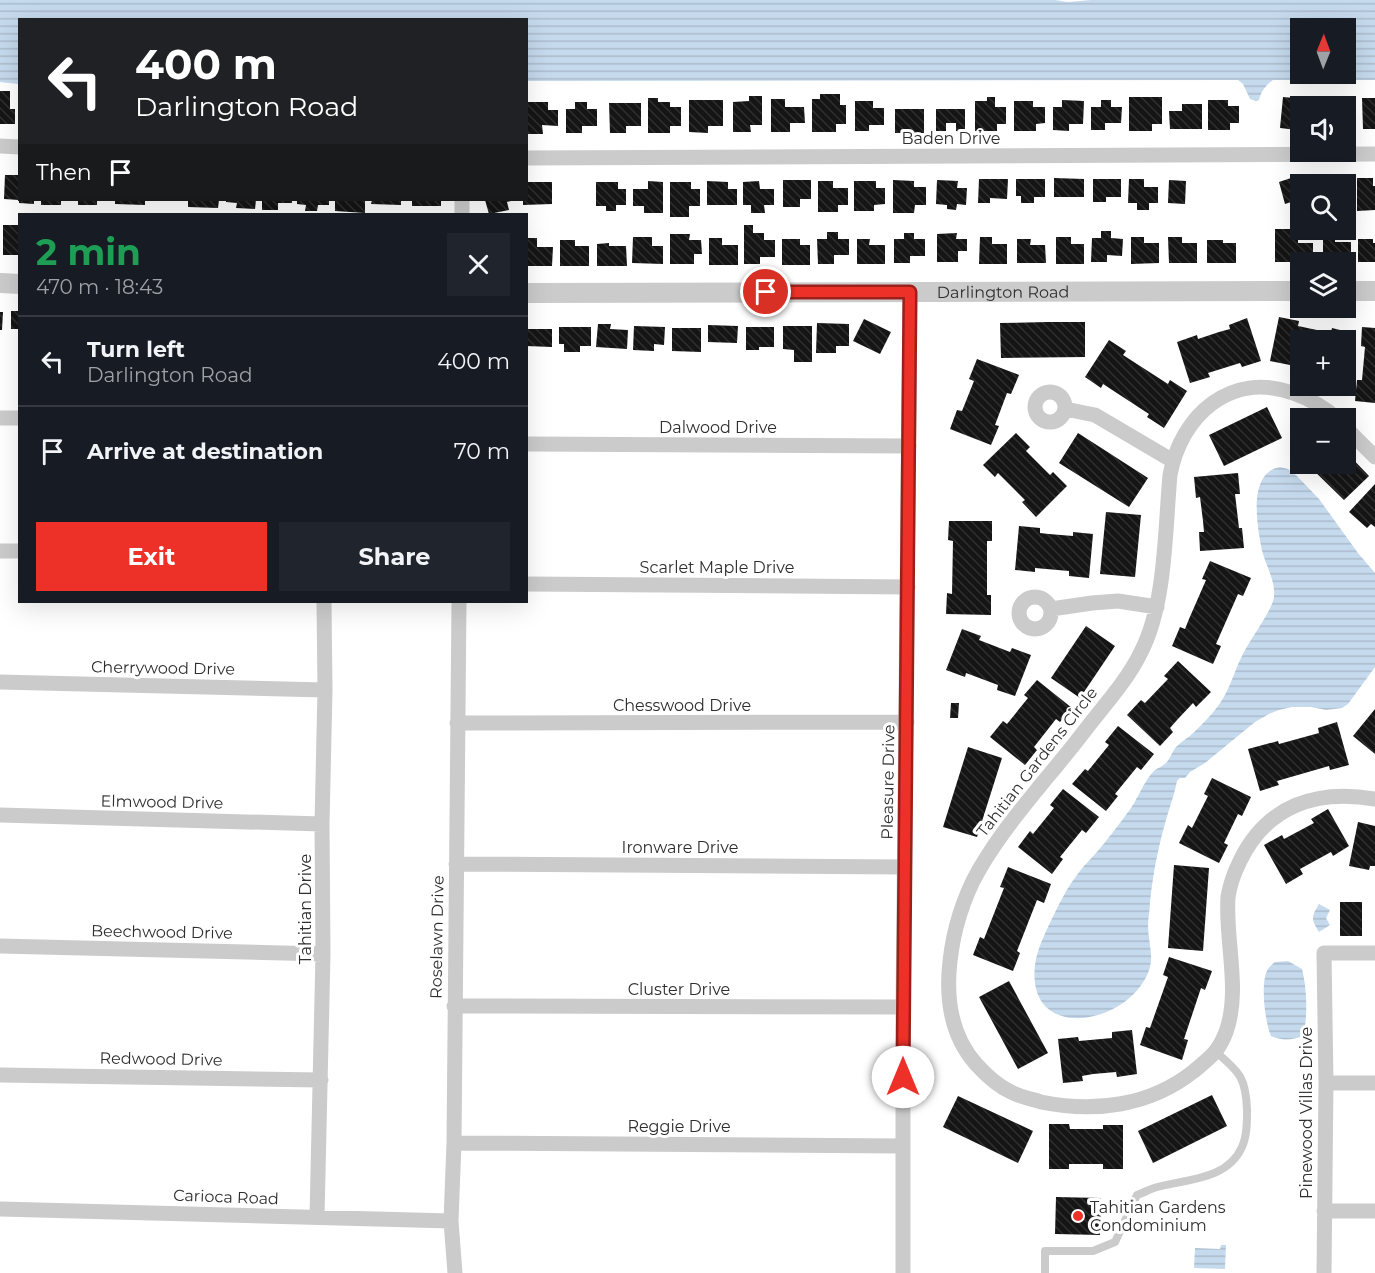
<!DOCTYPE html>
<meta charset="utf-8">
<style>
:root{--surface:#171b24;--page:#20242c;--text:#f1f3f6;--muted:#9ea1a6;--line:#363941;--accent:#ee3128}
body{margin:0;font-family:Montserrat,sans-serif;background:var(--page);color:var(--text);height:100vh;display:flex;flex-direction:column;font-size:22px;white-space:nowrap}
*{box-sizing:border-box;margin:0}
p{font-size:20px;color:var(--muted)}
.icon{flex:none;width:33px;height:33px;fill:none;stroke:currentColor;stroke-width:2;stroke-linecap:round;stroke-linejoin:round}
.map{position:relative;flex:1;overflow:hidden}
.details{position:absolute;left:18px;top:213px;width:510px;height:390px;display:flex;flex-direction:column;background:var(--surface);border-radius:0px;box-shadow:0 6px 24px #0002}
.details>*{flex:none}
.banner{position:absolute;left:18px;top:18px;width:510px;height:183px;border-radius:0px;box-shadow:0 6px 24px #0002;background:#202124;color:#fff;overflow:hidden}
.needle{width:39px;rotate:1deg}
.buttons{position:absolute;left:1290px;top:18px;display:grid;gap:12px}
.buttons a{display:grid;place-items:center;width:66px;height:66px;border-radius:0px;background:var(--surface);box-shadow:0 6px 24px #0002;font-size:30px}
.pin{position:absolute;display:grid;place-items:center;width:51px;height:51px;color:#fff;margin:-26px;border:3px solid #fff;border-radius:50%;box-shadow:0 2px 6px #0007}
.me{position:absolute;width:66px;margin:-33px;rotate:0deg;stroke-linejoin:round;filter:drop-shadow(0 0 4px #0008)}
.turn{display:flex;align-items:center;gap:21px;height:126px;padding:0 18px;font-size:27px}
.turn .icon{width:78px;height:78px;stroke-width:2.5}
.turn b{display:block;font-size:42px;line-height:51px}
.then{display:flex;align-items:center;height:57px;padding:0 18px;background:#0003;gap:12px;font-size:22px}
.round{display:grid;place-items:center;flex:none;width:63px;height:63px;border-radius:0px;background:var(--page)}
.head{display:flex;align-items:center;justify-content:space-between;height:102px;padding:0 18px}
h1{font-size:36px;font-weight:700;line-height:45px;color:#1e9e55}
.button{display:flex;gap:12px;margin-top:auto;padding:12px 18px}
.button a{flex:1;height:69px;border-radius:0px;background:var(--accent);color:#fff;font-size:24px;font-weight:700;line-height:69px;text-align:center}
.button a+a{background:var(--page);color:var(--text)}
ul{padding:0;list-style:none}
li{display:flex;align-items:center;gap:18px;height:90px;padding:0 18px;border-top:2px solid var(--line)}
li div{flex:1}
li b{display:block;font-size:22px}
li em{font-style:normal}
.map>svg:first-child{display:block}
</style>
<div class="map">
<svg width="1375" height="1273" viewBox="0 0 1375 1273">
<defs>
<pattern id="water-rules" width="6" height="5" patternUnits="userSpaceOnUse" patternTransform="scale(1.5)"><rect width="6" height="5" fill="#c6daed"/><path d="M0 2.5h6" fill="none" stroke="#abc"/></pattern>
<pattern id="building-back-hatch" width="6" height="6" patternUnits="userSpaceOnUse" patternTransform="scale(1.5)"><rect width="6" height="6" fill="#151515"/><path d="M-1 5l2 2M0 0l6 6M5-1l2 2" fill="none" stroke="#2f2f2f"/></pattern>
</defs>
<rect width="100%" height="100%" fill="#fff"/>
<path fill="url(#water-rules)" fill-rule="evenodd" d="M0 0H1055L1068 2 1091 0H1375V80H1273C1266 85 1261 91 1259 100L1256 101 1250 99 1243 84 1238 80 527 81 526 20H20L18 84 0 82ZM1300 28H1346V74H1300Z
M1280 467 1288 469 1297 476 1319 499 1358 553 1375 573V667L1348 704 1342 708 1326 710 1311 707H1292L1279 710 1269 714 1255 722 1205 763 1190 772 1185 778H1180L1177 781C1175 792 1171 803 1168 813 1159 843 1153 872 1150 902 1150 910 1148 918 1148 926 1148 942 1155 957 1148 973 1126 1026 1026 1043 1035 965 1037 950 1043 938 1049 925 1058 906 1067 887 1080 871 1085 864 1091 859 1096 853 1108 839 1120 823 1131 808 1139 796 1144 781 1154 771 1157 768 1162 767 1166 763 1170 759 1172 752 1176 747 1180 743 1186 739 1191 735 1205 722 1219 708 1227 691 1233 679 1236 667 1242 656 1249 641 1272 611 1274 597 1276 580 1264 563 1261 546 1257 523 1248 473 1280 467Z
M1319 904 1330 910 1326 918 1330 925 1319 932C1311 919 1311 917 1319 904Z
M1288 961 1302 969C1307 988 1308 1018 1303 1036 1292 1040 1282 1041 1271 1036 1265 1022 1261 988 1266 973 1268 968 1271 965 1275 962Z
M1221 1245H1226L1225 1269 1194 1268 1195 1248 1220 1249Z"/>
<path fill="url(#building-back-hatch)" d="M0 91H10V109H15V124H0Z
M820 94H840V105H846V124H836V132H812V99H820Z
M749 96H762V125H750L751 132H733V102L749 101Z
M987 97H995V107H1006V124H997V131H975V101H987Z
M1129 97H1162V124H1152V131H1129Z
M1283 97 1305 99 1304 106H1300V120H1298L1297 130 1280 128Z
M648 98H658V102H670V107H681V126H670V133H648Z
M1362 98H1375V129H1363Z
M771 99H785V107H804L805 123H790V132H771Z
M689 100H723V126H708V133L689 132Z
M1062 100 1084 101 1083 124H1069V131L1053 130V107H1062Z
M1101 100H1111V107H1122L1121 123H1105V130H1091V107H1101Z
M1208 100H1228V106H1239V123H1230V130H1208Z
M855 101H873V108H884V125H869V131H855Z
M1014 101H1033V107H1045V123L1036 124V131H1014Z
M526 102H548V110H558V126L542 125 543 134H526Z
M575 102H587V109H597V126H582V133H566V109H575Z
M609 103H641V126H626V133H610Z
M1182 104H1202V129H1170L1169 111H1182Z
M895 109H924V133H895Z
M936 109H965V132L956 131V123H946V131H936Z
M5 175H20V200H34V204L19 203V200L4 199Z
M1294 177 1296 183 1310 179 1312 184H1300V199L1285 204 1279 182Z
M1322 177H1350L1351 197H1346V184H1322Z
M1054 178 1084 179V197H1054Z
M1357 178H1373V186H1375V210L1357 211Z
M979 179H1008L1007 199 990 198V203H978Z
M1016 179H1045V197H1034V203H1021V196H1016Z
M1093 179H1121V197H1106V202H1093Z
M1129 179H1144V187H1158V203H1149V210H1137V203H1128Z
M783 180H811V199H800V207H783Z
M893 180 914 181V187H926V205H915L914 213H893Z
M937 180 958 181 957 188H967L966 205 957 204 956 210 947 209V205L936 204Z
M1169 180 1186 181 1185 204 1168 203Z
M648 181 663 182V213H644V206H633V189H648Z
M707 181 728 182V189H737V205H707Z
M759 181 760 189H774V205H764L765 213H751V205H743V182Z
M818 181H833V188H848V205H838V212H818Z
M854 181H876V188H885V204L874 205V211H854Z
M526 182H552V204L523 205V200H526Z
M596 182H618V189H626V205H616V211H606V206H596Z
M670 182H691V189H700V206H689V217H670Z
M41 200H61V205H41Z
M78 200H97V205H78Z
M115 200H145V205L115 204Z
M188 200H219L218 208 188 207Z
M226 200H256L255 209 236 208 237 203 226 202Z
M262 200H292V203H278V210H262Z
M297 200H329V205H318L317 211H305L306 205 297 204Z
M335 200H365V213L335 211Z
M372 200H401V205L371 204Z
M412 200H441V206H412Z
M485 200H515L507 202 509 210 489 214Z
M3 225H19L20 255H3Z
M744 225H753V233H764V240H775V257H760V264H744Z
M1275 229H1298V243H1313V262H1275Z
M1101 231H1111V238L1123 239 1122 256 1107 255V262H1091L1092 238H1101Z
M827 232H838V239H849V255H834V264H818L817 239H827Z
M904 233H914V239H925V256H910V263H894V239H904Z
M957 233 956 239H967V251H958V262H937V234Z
M670 234H690L689 240H701L702 254H694V264H670Z
M1323 235H1335V242H1351V262H1323Z
M633 237H652V246H663V264L632 263Z
M980 237H992V244H1007V264H979Z
M1056 237H1071V244H1084V264H1056Z
M1131 237H1144V243H1159V263L1131 264Z
M1168 237H1182V243H1197V263H1169Z
M526 238H537V247H553L552 266H526Z
M709 238H722V245H738V265H709Z
M782 239H800V245H810V265H782Z
M857 239H870L869 245H885V264H857Z
M1017 239H1031L1030 245H1045L1046 263H1017Z
M1358 239H1373V243H1375V262H1358Z
M560 240H575V246H589V266H560Z
M1207 240H1223V243H1236V263H1207Z
M609 243V246H626L627 266H597V244Z
M11 311H20V329H11Z
M0 312H3L2 330H0Z
M1279 317 1299 321 1298 326 1331 333 1332 328 1352 333 1347 361 1346 340H1300V363L1291 361 1290 365 1270 361Z
M1247 318 1261 361 1242 367 1240 363 1208 373 1210 377 1190 383 1177 342 1197 335 1198 339 1219 332 1230 329 1229 325Z
M864 319 891 332 880 354 853 341Z
M1048 322H1085V357L1001 358 1000 323Z
M817 323 849 324V346H836V353H816Z
M598 324H611L610 329 628 330 627 349 596 347Z
M708 325 738 326 737 343 708 342Z
M634 326 665 327 664 345 654 344V351L633 350Z
M783 326H812V362H794V350L783 349Z
M559 327H591V346H580V352H564V344H559Z
M746 327H774V347H759V350H746Z
M1362 327 1375 328V403L1355 401 1357 380H1362L1365 347 1361 346Z
M672 328H701V352L672 351Z
M526 329H552V347L526 346Z
M1109 340 1126 351 1123 355 1168 384 1170 380 1187 391 1164 428 1147 417 1149 414 1103 384 1101 388 1085 377Z
M977 359 1019 375 1011 394 1007 393 995 425 999 426 991 445 950 429 957 410 962 411 974 381 969 379Z
M1267 407 1282 438 1224 466 1209 435Z
M1016 433 1030 447 1026 451 1050 475 1053 472 1067 486 1036 517 1022 502 1025 500 998 473 995 477 983 465Z
M1078 433 1148 478 1129 507 1059 463Z
M1346 452 1369 476 1344 500 1307 464H1346Z
M1238 473 1240 494H1235L1239 528H1242L1244 548 1200 551 1199 532H1204L1203 521 1200 497 1196 498 1194 477Z
M1375 484V527L1371 524 1367 528 1349 512Z
M1106 512 1141 515 1135 577 1100 574Z
M949 521H992V541H987V595H991V615L946 614 947 593 952 594 953 541 948 540Z
M1019 526 1040 528V533L1049 534 1073 536V532L1093 534 1089 578 1069 576V571L1035 568V572L1015 570Z
M1210 561 1251 578 1243 596 1238 594 1216 644 1221 646 1213 664 1172 646 1180 627 1185 629 1189 619 1206 580 1202 579Z
M1086 626 1115 646 1080 698 1051 678Z
M962 629 981 636 979 640 1010 652 1012 648 1031 655 1015 696 997 690 998 685 966 673 965 677 946 670Z
M1178 661 1211 692 1196 707 1193 703 1177 720 1170 728 1173 732 1160 746 1127 715 1141 700 1145 703 1168 679 1164 676Z
M1037 680 1072 708 1060 722 1056 719 1034 747 1037 750 1025 765 990 737 1003 721 1007 724 1028 698 1024 695Z
M951 703H959L958 718H950Z
M1375 709V754L1353 736Z
M1337 722 1349 765 1330 770 1329 766 1277 781 1279 785 1260 791 1248 749 1278 741 1279 744 1319 733 1318 728Z
M1118 726 1154 754 1141 770 1137 767 1115 794 1118 796 1106 811 1072 784 1085 769 1088 771 1109 745 1105 742Z
M968 747 1002 758 977 837 943 827Z
M1212 778 1251 797 1242 816 1238 814 1224 843 1228 845 1219 863 1179 843 1188 825 1192 828 1208 796 1204 794Z
M1063 789 1099 817 1086 833 1082 830 1060 857 1063 859 1052 874 1018 847 1030 831 1033 834 1054 808 1050 805Z
M1328 809 1349 846 1333 856 1331 852 1300 869 1303 874 1286 884 1264 845 1282 835 1284 839 1314 823 1311 819Z
M1358 822 1375 826V866H1370L1369 870 1349 866Z
M1174 865 1209 868 1203 951 1168 948Z
M1008 867 1051 884 1044 903 1037 900 1017 951 1020 953 1013 971 973 955 980 937 984 939 1004 888 1000 887Z
M1340 902H1362V936H1340Z
M1169 957 1212 971 1205 990 1201 988 1184 1039 1188 1040 1182 1060 1140 1045 1146 1027 1150 1028 1168 977 1163 975Z
M1009 981 1048 1053 1018 1069 979 997Z
M1132 1030 1137 1074 1117 1077 1116 1072 1093 1074 1082 1076 1083 1081 1063 1083 1058 1039 1078 1037 1079 1041 1112 1038V1032Z
M1212 1095 1227 1126 1153 1163 1138 1131Z
M958 1096 1033 1131 1018 1163 943 1127Z
M1049 1124H1069L1070 1129H1103V1125H1123V1169H1103V1164H1069V1169H1049Z
M1056 1197 1101 1198 1100 1235 1055 1234Z"/>
<g fill="none" stroke-linecap="round" stroke-linejoin="round">
<path stroke="#cbcbcb" stroke-width="8" d="M1045 1273V1251H1093L1115 1242 1137 1195C1143 1193 1148 1190 1154 1188 1184 1179 1227 1181 1242 1147 1247 1136 1247 1122 1247 1110 1246 1079 1240 1072 1217 1053"/>
<path stroke="#cbcbcb" stroke-width="15" d="M0 146 20 147
M526 158 1375 154
M462 214V200
M1035 407a15 15 0 1 1 30 0a15 15 0 1 1-30 0Z
M1065 409 1095 415 1173 461
M0 418H20
M1336 418C1323 406 1310 399 1293 393 1231 371 1181 415 1170 475 1165 529 1166 604 1141 652 1129 677 1110 699 1093 720 1077 741 1061 761 1044 781 1019 812 992 844 973 881 959 910 951 941 949 973 947 1006 954 1039 976 1064 985 1074 998 1086 1011 1092 1020 1097 1032 1099 1041 1102 1095 1113 1150 1106 1194 1071 1210 1057 1218 1053 1226 1032 1241 990 1225 941 1228 897 1230 884 1234 873 1240 861 1267 805 1317 789 1375 799
M1346 428 1375 457
M526 444 909 446
M0 551H20
M526 584 908 587
M1019 613a16 16 0 1 1 32 0a16 16 0 1 1-32 0Z
M1051 609 1092 603 1118 601 1157 607
M0 682 325 690
M457 723 907 722
M0 815 322 824
M456 864 904 867
M0 946 323 954
M454 1006 903 1007
M0 1075 321 1080
M1326 1083H1375
M454 1143 903 1146
M0 1209 451 1221
M1324 1211H1375
M317 1217 323 954 322 824 325 690 324 602
M455 1273 451 1221 454 1143 459 602
M903 1273V1007L910 292
M1324 1273 1326 1083 1324 953H1375"/>
<g stroke="#cbcbcb" stroke-width="20">
<path d="M0 283 20 284"/>
<path d="M1346 291H1375"/>
<path id="s1" d="M526 293 1300 291"/>
</g>
</g>
<g fill="none" stroke-linecap="round" stroke-linejoin="round">
<g stroke="#9b201a" stroke-width="15">
<path id="route" d="M766 292H910L903 1077"/>
</g>
<use href="#route" stroke="#ee3128" stroke-width="10"/>
</g>
<circle fill="#ee3128" stroke="#fff" stroke-width="2" cx="1078" cy="1216" r="6"/>
<g text-anchor="middle" dominant-baseline="central" stroke-width="6" stroke-linejoin="round" paint-order="stroke">
<g font-size="16" fill="#2e2e2e" stroke="#fff">
<text x="951" y="138">Baden Drive</text>
<text stroke="none"><textPath href="#s1" startOffset="477">Darlington Road</textPath></text>
<text x="718" y="427">Dalwood Drive</text>
<text x="717" y="567">Scarlet Maple Drive</text>
<text transform="translate(163 668) rotate(1)">Cherrywood Drive</text>
<text x="682" y="705">Chesswood Drive</text>
<text transform="translate(1037 762) rotate(-52)">Tahitian Gardens Circle</text>
<text transform="translate(888 782) rotate(-89)">Pleasure Drive</text>
<text transform="translate(162 802) rotate(1)">Elmwood Drive</text>
<text x="680" y="847">Ironware Drive</text>
<text transform="translate(305 909) rotate(-90)">Tahitian Drive</text>
<text transform="translate(162 932) rotate(1)">Beechwood Drive</text>
<text transform="translate(437 937) rotate(-89)">Roselawn Drive</text>
<text x="679" y="989">Cluster Drive</text>
<text transform="translate(161 1059) rotate(1)">Redwood Drive</text>
<text transform="translate(1306 1113) rotate(-90)">Pinewood Villas Drive</text>
<text x="679" y="1126">Reggie Drive</text>
<text transform="translate(226 1197) rotate(2)">Carioca Road</text>
</g>
<g font-size="16" fill="#2e2e2e" stroke="#fff" text-anchor="start">
<text x="1090" y="1207">Tahitian Gardens<tspan x="1090" dy="18">Condominium</tspan></text>
</g>
</g>
</svg>
<div class="buttons">
<a><svg class="needle" viewBox="-14 -14 28 28"><path d="M0-13l5 13h-10z" fill="#e53935"/><path d="M0 13l5-13h-10z" fill="#9ea1a6"/></svg></a>
<a><svg class="icon" aria-label="sound" viewBox="0 0 24 24"><path d="M4 9h4l5-4v14l-5-4H4zM17 9q2 3 0 6"/></svg></a>
<a><svg class="icon" aria-label="search" viewBox="0 0 24 24"><circle cx="10" cy="10" r="6"/><path d="M15 15l6 6"/></svg></a>
<a><svg class="icon" aria-label="layers" viewBox="0 0 24 24"><path d="M12 4l9 5-9 5-9-5zM3 14l9 5 9-5"/></svg></a>
<a>+</a>
<a>−</a>
</div>
<div class="pin" style="left:766px;top:292px;background:#d93025"><svg class="icon" aria-label="arrive" viewBox="0 0 24 24"><path d="M6 21V4h12l-3 4 3 4H6"/></svg></div>
<svg class="me" style="left:903px;top:1077px" viewBox="-20 -20 40 40"><circle r="19" fill="#fff"/><path d="M0-13L10 11 0 6-10 11z" fill="#ee3128"/></svg>
<div class="banner">
<div class="turn"><svg class="icon" aria-label="left" viewBox="0 0 24 24"><path d="M17 20v-9H6M10 6l-5 5 5 5"/></svg><div><b>400 m</b>Darlington Road</div></div>
<div class="then">Then<svg class="icon" aria-label="arrive" viewBox="0 0 24 24"><path d="M6 21V4h12l-3 4 3 4H6"/></svg></div>
</div>
<section class="details">
<div class="head"><div><h1>2 min</h1><p>470 m · 18:43</p></div><a class="round"><svg class="icon" aria-label="close" viewBox="0 0 24 24"><path d="M6 6l12 12M18 6L6 18"/></svg></a></div>
<ul>
<li><svg class="icon" aria-label="left" viewBox="0 0 24 24"><path d="M17 20v-9H6M10 6l-5 5 5 5"/></svg><div><b>Turn left</b><p>Darlington Road</p></div><em>400 m</em></li>
<li><svg class="icon" aria-label="arrive" viewBox="0 0 24 24"><path d="M6 21V4h12l-3 4 3 4H6"/></svg><div><b>Arrive at destination</b></div><em>70 m</em></li>
</ul>
<div class="button"><a>Exit</a><a>Share</a></div>
</section>
</div>
